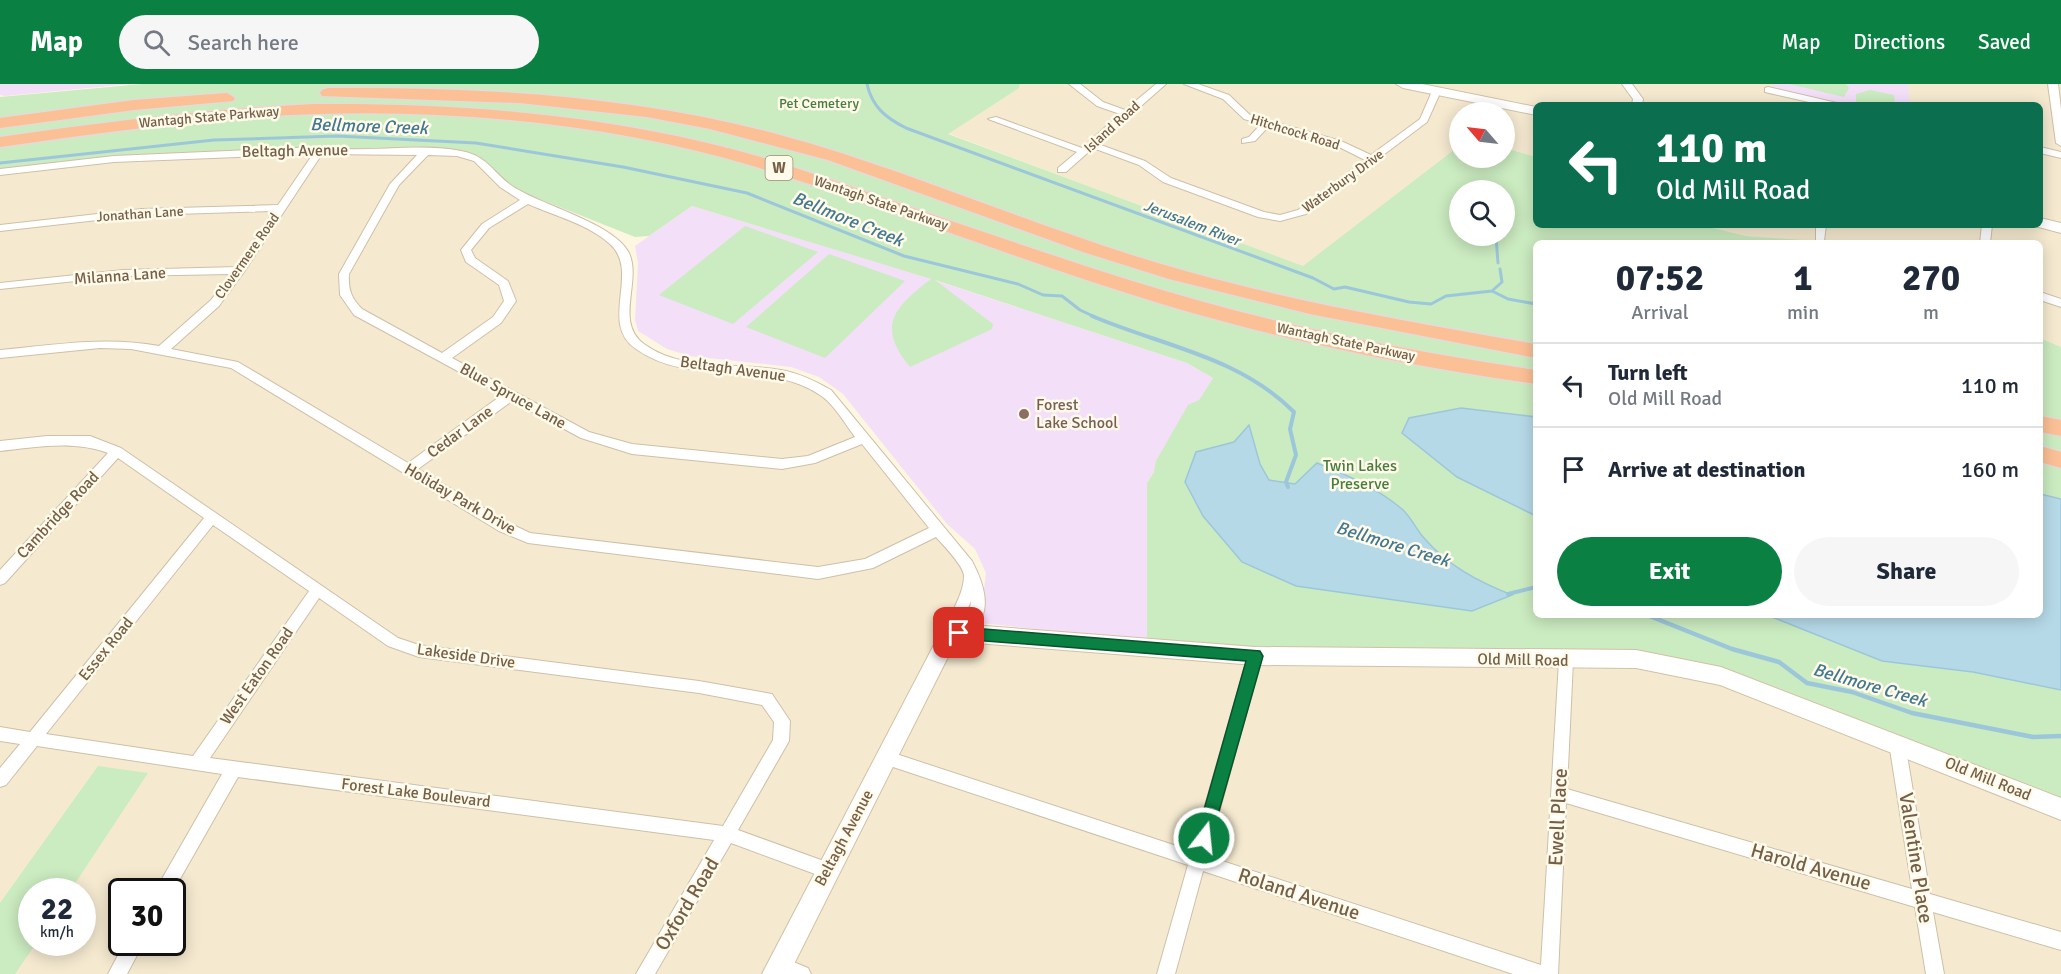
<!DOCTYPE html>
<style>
:root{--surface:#fff;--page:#f6f6f7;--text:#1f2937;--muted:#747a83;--line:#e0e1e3;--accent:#0b8043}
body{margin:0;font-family:Signika,sans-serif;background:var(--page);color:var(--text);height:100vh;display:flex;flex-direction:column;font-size:22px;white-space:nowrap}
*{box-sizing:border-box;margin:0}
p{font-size:20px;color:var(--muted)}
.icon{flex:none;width:33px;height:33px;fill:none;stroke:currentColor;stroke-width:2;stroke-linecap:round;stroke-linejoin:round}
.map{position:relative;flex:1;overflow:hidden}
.sheet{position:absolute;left:1533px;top:156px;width:510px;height:378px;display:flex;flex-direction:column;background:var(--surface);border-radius:9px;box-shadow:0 3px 15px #0003}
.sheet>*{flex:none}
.banner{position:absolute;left:1533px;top:18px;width:510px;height:126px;border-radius:9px;box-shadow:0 3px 15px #0003;background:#0b6e4f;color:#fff;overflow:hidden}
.needle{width:39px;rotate:298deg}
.tools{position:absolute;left:1449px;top:18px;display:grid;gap:12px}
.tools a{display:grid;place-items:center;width:66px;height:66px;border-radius:50%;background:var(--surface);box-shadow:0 3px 15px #0003;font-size:30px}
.speed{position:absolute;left:18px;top:794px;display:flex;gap:12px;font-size:30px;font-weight:700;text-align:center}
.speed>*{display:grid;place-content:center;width:78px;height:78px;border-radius:50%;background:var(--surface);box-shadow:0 3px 15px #0003;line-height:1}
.speed small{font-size:15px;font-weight:400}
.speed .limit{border:3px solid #111;border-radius:9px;background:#fff;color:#111}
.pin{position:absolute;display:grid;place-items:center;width:51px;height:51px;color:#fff;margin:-26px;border-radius:12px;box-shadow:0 3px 9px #0006}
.me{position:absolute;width:66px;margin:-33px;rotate:16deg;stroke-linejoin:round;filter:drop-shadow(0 0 4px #0008)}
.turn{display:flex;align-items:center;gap:21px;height:126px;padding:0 24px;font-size:27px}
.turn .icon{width:78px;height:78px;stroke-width:2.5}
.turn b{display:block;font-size:42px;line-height:51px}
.eta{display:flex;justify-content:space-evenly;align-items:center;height:102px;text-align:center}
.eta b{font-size:36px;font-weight:800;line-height:42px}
.action{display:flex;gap:12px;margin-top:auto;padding:12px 24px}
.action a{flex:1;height:69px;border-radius:36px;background:var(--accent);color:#fff;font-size:24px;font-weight:800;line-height:69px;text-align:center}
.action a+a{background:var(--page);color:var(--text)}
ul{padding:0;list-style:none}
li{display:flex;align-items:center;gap:18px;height:84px;padding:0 24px;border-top:2px solid var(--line)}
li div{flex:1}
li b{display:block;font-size:22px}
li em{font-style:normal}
header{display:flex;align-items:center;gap:36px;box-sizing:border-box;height:84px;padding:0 30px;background:var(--accent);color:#fff}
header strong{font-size:28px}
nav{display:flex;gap:33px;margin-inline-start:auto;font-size:21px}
.search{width:420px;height:54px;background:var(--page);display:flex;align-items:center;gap:15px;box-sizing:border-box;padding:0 21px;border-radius:33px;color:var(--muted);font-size:22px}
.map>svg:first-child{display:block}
</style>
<header>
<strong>Map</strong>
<div class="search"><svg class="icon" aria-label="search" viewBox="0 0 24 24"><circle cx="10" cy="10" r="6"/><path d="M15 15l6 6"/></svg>Search here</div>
<nav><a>Map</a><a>Directions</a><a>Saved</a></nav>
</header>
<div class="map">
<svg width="2061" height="890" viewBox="0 0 2061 890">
<rect width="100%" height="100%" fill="#fdf7e2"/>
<path fill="#f5ead0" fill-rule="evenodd" d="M1020 0H2061V263L2040 254V159H1820L1746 152 1701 141H2040V21H1536V73L1505 64 1504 28H1460L1459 62 1303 183 947 49 1019 4Z
M346 66 460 70 481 75 504 101 602 148 627 180 623 238 640 263 684 280 786 291 820 304 967 481 959 549 1566 577 1721 592 2061 725V890H0V88L38 82ZM32 807H82V858H32ZM122 807H172V858H122Z"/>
<path fill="#f4dff9" d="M0 0H131L5 12 0 11Z
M1773 0H1908L1910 21H1845L1773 5Z
M692 122 925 193 1187 279 1213 294 1147 399V557L980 539 986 489 975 465 947 440 843 310 819 293 791 283 690 272 667 265 638 247 635 236 638 179 635 162Z"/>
<path fill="#cbebc0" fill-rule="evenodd" d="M142 0H1020L1019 4 948 50 1303 182 1459 62 1460 74H1504L1505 64 1536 73V141H1701L1746 152 1817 157 1820 159H1536V531H2040V254L2061 263V720L1714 586 1206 565 1147 557V399L1154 388 1156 377 1188 321 1199 316 1213 294 1187 279 935 196 993 240 992 245 910 283C875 241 896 222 931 195L692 122 649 152 635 153 504 101 481 75 460 70 160 71 0 88V13ZM1460 106H1504V152H1460Z
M1789 0H1846L1849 4 1844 13Z
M1870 6 1894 11 1895 21 1856 19V10Z
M745 142 818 168 733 240 659 211Z
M829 170 905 197 825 274 746 243Z
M98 682 148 689 70 807H32V858H37L15 890H0V819Z"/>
<path fill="#b6d9e8" stroke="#9cc7da" stroke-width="1.5" d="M1461 324 1536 333V432L1457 393 1402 349 1409 334Z
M1249 341 1260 380 1269 396 1295 400 1317 379C1347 391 1377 404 1402 425 1411 433 1416 445 1424 454 1448 482 1479 498 1512 511L1472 527 1296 502 1242 478 1203 432 1185 398 1196 368 1234 358Z
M2040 410 2061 415V606L1973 588 1882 577 1767 531H2040Z"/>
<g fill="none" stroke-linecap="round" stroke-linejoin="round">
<path stroke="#9cc7da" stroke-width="3" d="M867 0C872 23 886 34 906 44L1313 194 1334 205 1345 203 1409 218 1431 220 1446 212 1492 207 1508 215 1536 220
M0 79 214 56 337 52 476 59 623 83 747 109 904 172 1018 200 1043 211 1062 212 1080 226 1095 233
M1496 152 1498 179
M1492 207 1502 198 1500 185"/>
<path stroke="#9cc7da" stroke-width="4" d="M1092 232C1162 262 1238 272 1294 328L1290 345 1296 371 1286 398 1288 403
M1508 510 1536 503"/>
<path stroke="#9cc7da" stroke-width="4.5" d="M1647 531 1732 565 1779 578 1807 599 1852 608 1912 629 2033 653 2061 652"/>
<g stroke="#cfbfa8" stroke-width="2">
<path id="street" d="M1069 0H1080L1103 18 1125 26 1156 0H1166L1098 60 1145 77 1171 94 1264 128 1280 131 1298 126 1365 76 1335 61 1269 42 1255 57 1242 59V55L1249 53 1261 40 1244 35 1223 15 1184 0H1198L1229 11 1250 31 1341 57 1371 71 1420 35 1433 5 1441 7 1427 38 1378 75 1377 78 1373 79 1306 130 1280 137 1258 133 1163 98 1139 81 1093 64 1066 88H1058V84L1077 68 988 35 996 33 1082 64 1120 30 1097 22Z
M1622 0H1632L1643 15 1642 21H1632L1633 15Z
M2048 0H2058L2061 25V62L2056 59Z
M1768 3 1837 19 1839 21H1822L1765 8V4Z
M320 63C366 70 415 58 461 67 488 72 492 88 512 102 540 121 614 139 629 169 642 197 614 238 644 260 682 288 737 278 781 286 799 289 815 297 831 306L972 477C984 500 994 528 971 548 965 553 961 556 954 553L948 537C954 524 964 507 964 492 964 482 943 461 936 453L873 484 818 495 528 459 499 447 231 284 131 265 100 264 0 274V266C54 261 105 252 159 262L211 216 232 190 123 192 0 205V199L123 186 237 183 274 127 142 131 0 147V141L142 125 278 121 313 70 114 78 0 91V85L114 72ZM322 70 417 71 390 100 339 190 340 211 354 231 502 311 408 379 238 278 171 265 219 222 244 188ZM428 71 457 72 474 77 500 103 520 116 482 140 461 166 466 178 499 201 504 217 493 233 442 269 362 225C351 214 348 205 349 190L399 101ZM528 120C555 132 588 140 610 160 641 188 598 239 636 265 691 304 765 274 820 311 834 320 845 340 855 353L808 372 782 375 632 360 589 348 452 274 501 239 516 217 508 197 475 174 471 166 489 144ZM512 317 581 354 632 370 782 385 815 379 862 360 929 444 865 475 818 483 530 449 509 439 418 385ZM971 517 969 531 963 538 962 537Z
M2040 63 2061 68V74L2040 69Z
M1816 141H1826L1824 157H1816Z
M1982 141H1992L1990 159H1980Z
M2040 208 2061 215V223L2040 216Z
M47 352H90L121 364 398 554 419 561 699 597 772 610 790 637 789 657 738 746 832 780 834 786 832 792 826 794 731 759 655 890H636L714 756 238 693 172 809 155 807 222 690 37 662 6 701 0 703V684L20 660 0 657V643L30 648 204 434 118 374 5 499 0 501V486L108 369C74 356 36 363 0 367V357ZM213 441 309 507 193 672 46 650ZM319 514 388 562 419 573 699 609 762 621 774 638 773 656 723 742 210 674Z
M1255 566 1260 568 1262 572 1207 772 1541 881 1559 577 1561 573 1566 571 1571 573 1573 577 1567 705 1912 805 1889 659 1891 654 1897 652 1903 654 1905 659 1930 810 2061 848V866L1933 828 1944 890H1926L1915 823 1566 719 1558 890H1513L1203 787 1175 890H1157L1188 781 887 681 881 679 879 674 881 669 887 667 1192 767 1248 572 1250 568Z
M125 858H144L127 890H108Z
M779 872 808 884 811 890H779L773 887 770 881 773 875Z"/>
</g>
<g stroke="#d2c1a5" stroke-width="2">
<path id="secondary" d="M1396 0H1422L1536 23V31L1403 4Z
M2040 134 2061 139V149L2035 142 2040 141Z
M959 540 1255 563 1636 566 1721 583 2061 714V736L1720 601 1636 584 1255 581 963 558 951 567 789 890H762L937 555Z"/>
</g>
<g stroke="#e1dcd7" stroke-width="3">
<path id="highway" d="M328 4C480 3 633 11 780 51 916 88 1045 148 1182 186 1298 219 1417 239 1536 260V274L1310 230 1169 195 1083 168 828 76 710 45 647 33 520 19 322 12 320 9 322 6Z
M227 9 235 14 233 17 134 26 0 44V34L134 16Z
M314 20C445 19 576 28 703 58 765 72 824 93 884 114 966 142 1047 170 1129 196 1262 238 1398 266 1536 286V300C1410 282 1286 257 1165 221 1026 179 891 125 753 82 595 35 422 22 257 33 171 39 86 51 0 63V53C105 38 209 25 314 20Z
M2040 332 2061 336V352L2040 348Z
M2040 362 2061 368V384L2040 378Z"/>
</g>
<use href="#street" fill="#fff" fill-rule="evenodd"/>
<use href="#secondary" fill="#fff" fill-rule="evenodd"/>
<use href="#highway" fill="#fbc096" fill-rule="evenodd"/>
</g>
<path fill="#0b8043" stroke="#07532c" stroke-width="1.5" d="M959 543 1260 567 1263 572 1210 759 1204 761 1198 759 1196 754 1246 577 959 555 952 549Z"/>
<circle fill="#8d6e63" stroke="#fffae9" stroke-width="2" cx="1024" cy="330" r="6"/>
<g text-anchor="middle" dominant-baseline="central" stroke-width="5" stroke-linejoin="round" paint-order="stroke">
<g font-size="14" fill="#477d3f" stroke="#fffae9">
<text x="819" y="19">Pet Cemetery</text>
</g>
<g font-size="14" fill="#765f47" stroke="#fffae9">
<text transform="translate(209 33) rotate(-5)">Wantagh State Parkway</text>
<text transform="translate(1112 43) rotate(-42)">Island Road</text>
<text transform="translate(1295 48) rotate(17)">Hitchcock Road</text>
<text transform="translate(1343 97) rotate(-36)">Waterbury Drive</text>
<text transform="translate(881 119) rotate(19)">Wantagh State Parkway</text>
<text transform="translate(140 130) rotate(-4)">Jonathan Lane</text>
<text transform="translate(247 172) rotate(-55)">Clovermere Road</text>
<text transform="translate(1346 258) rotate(12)">Wantagh State Parkway</text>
</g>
<rect fill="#fffae9" stroke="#9f8e78" stroke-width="1.5" x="765.5" y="72" width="27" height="24" rx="4.5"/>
<g font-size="15" font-weight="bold" fill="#765f47">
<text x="779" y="84">W</text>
</g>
<g font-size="15" font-style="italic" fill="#427892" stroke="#fffae9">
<text transform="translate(1192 139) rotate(21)">Jerusalem River</text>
</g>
<g font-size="16" fill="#765f47" stroke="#fffae9">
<text transform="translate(295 67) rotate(-1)">Beltagh Avenue</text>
<text transform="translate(120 192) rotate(-4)">Milanna Lane</text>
<text transform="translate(733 285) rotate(8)">Beltagh Avenue</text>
<text transform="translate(513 312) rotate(29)">Blue Spruce Lane</text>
<text transform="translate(460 348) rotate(-36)">Cedar Lane</text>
<text transform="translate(460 415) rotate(30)">Holiday Park Drive</text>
<text transform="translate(58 431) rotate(-47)">Cambridge Road</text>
<text transform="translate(106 565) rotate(-51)">Essex Road</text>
<text transform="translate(466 572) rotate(8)">Lakeside Drive</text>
<text transform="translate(1523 576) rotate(1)">Old Mill Road</text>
<text transform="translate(257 592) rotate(-55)">West Eaton Road</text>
<text transform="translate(1988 695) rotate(22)">Old Mill Road</text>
<text transform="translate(416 709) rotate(7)">Forest Lake Boulevard</text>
<text transform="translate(844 754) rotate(-62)">Beltagh Avenue</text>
</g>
<g font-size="16" fill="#785e54" stroke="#fffae9" text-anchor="start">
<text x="1036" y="321">Forest<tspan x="1036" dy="18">Lake School</tspan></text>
</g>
<g font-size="16" fill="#477d3f" stroke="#fffae9">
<text x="1360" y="382">Twin Lakes<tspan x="1360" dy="18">Preserve</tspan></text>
</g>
<g font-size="18" font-style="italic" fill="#427892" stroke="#fffae9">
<text transform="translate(369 42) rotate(2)">Bellmore Creek</text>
<text transform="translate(848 135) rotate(22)">Bellmore Creek</text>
<text transform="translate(1393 460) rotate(17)">Bellmore Creek</text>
<text transform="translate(1870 601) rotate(16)">Bellmore Creek</text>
</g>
<g font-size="20" fill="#765f47" stroke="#fffae9">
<text transform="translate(1558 733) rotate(-87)">Ewell Place</text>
<text transform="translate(1916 774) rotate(81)">Valentine Place</text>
<text transform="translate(1811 783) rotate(16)">Harold Avenue</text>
<text transform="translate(1299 810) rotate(18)">Roland Avenue</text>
<text transform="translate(687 820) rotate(-59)">Oxford Road</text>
</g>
</g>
</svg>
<div class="tools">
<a><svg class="needle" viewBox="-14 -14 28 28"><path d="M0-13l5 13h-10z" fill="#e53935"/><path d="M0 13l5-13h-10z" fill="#747a83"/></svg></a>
<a><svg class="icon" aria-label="search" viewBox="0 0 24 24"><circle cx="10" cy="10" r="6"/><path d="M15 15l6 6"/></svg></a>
</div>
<div class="speed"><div>22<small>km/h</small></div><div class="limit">30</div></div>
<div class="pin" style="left:959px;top:549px;background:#d93025"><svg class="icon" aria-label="arrive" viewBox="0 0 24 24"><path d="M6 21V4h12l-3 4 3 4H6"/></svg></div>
<svg class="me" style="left:1204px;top:754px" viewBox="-20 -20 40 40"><circle r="17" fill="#0b8043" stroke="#fff" stroke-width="3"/><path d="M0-11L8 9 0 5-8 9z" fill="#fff"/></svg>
<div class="banner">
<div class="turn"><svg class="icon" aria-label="left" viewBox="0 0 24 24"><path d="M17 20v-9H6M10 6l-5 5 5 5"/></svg><div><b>110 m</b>Old Mill Road</div></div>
</div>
<section class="sheet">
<div class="eta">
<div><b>07:52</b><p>Arrival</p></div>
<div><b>1</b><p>min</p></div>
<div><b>270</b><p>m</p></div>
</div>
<ul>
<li><svg class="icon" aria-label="left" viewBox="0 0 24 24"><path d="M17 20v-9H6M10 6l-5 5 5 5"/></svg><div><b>Turn left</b><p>Old Mill Road</p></div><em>110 m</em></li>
<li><svg class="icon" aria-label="arrive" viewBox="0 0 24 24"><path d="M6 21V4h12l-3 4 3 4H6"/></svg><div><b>Arrive at destination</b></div><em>160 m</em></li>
</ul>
<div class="action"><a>Exit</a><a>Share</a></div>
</section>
</div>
